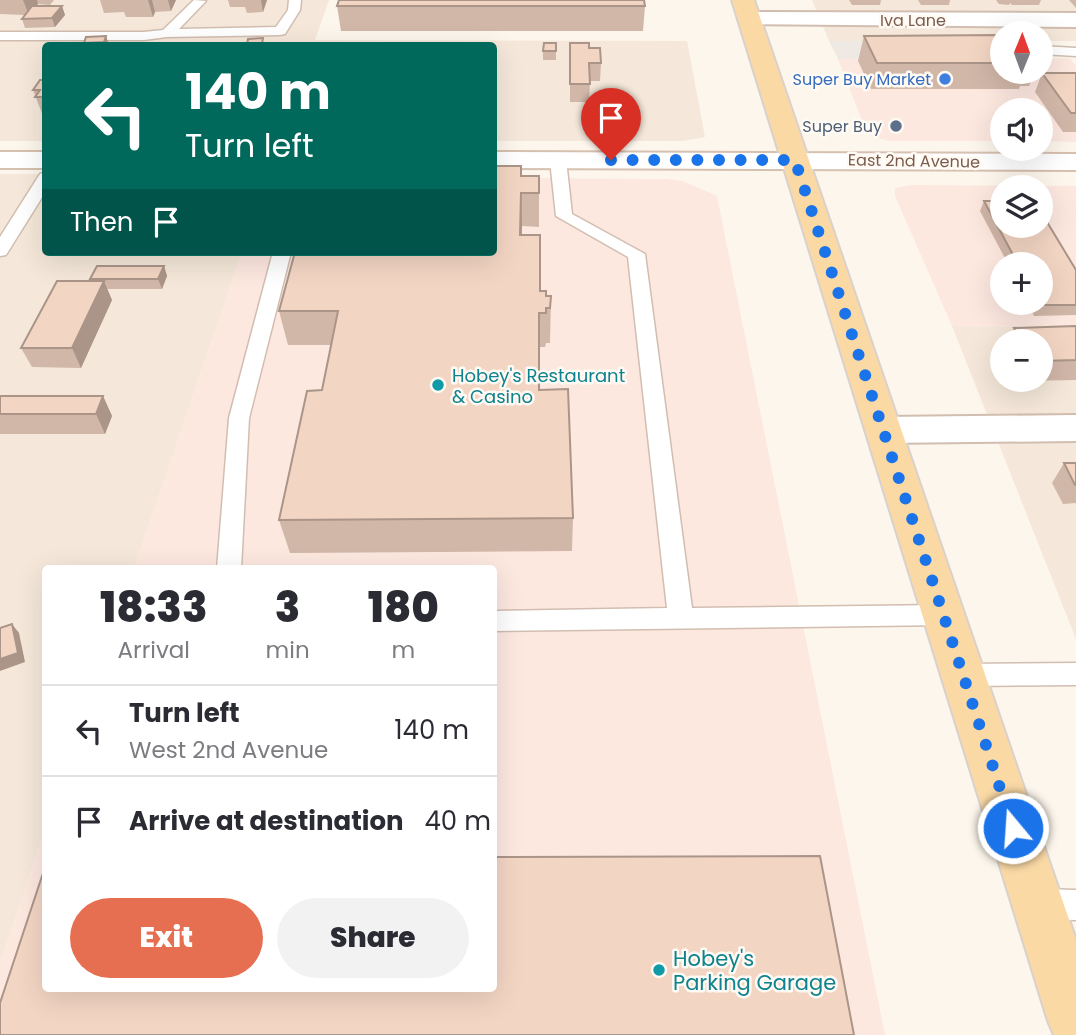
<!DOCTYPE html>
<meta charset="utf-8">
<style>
:root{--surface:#fff;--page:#f2f2f3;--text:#2b2b33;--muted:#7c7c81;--line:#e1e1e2;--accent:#e76f51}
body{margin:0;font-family:Poppins,sans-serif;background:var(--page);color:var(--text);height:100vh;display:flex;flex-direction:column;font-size:26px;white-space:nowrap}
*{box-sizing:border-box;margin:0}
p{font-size:23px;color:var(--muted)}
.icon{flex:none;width:38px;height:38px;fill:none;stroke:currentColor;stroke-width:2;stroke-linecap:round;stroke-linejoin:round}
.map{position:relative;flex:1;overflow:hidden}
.sheet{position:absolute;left:42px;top:565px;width:455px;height:427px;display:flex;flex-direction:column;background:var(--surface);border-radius:7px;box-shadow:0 7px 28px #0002}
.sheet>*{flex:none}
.banner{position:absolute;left:42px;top:42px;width:455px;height:214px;border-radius:7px;box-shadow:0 7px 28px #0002;background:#00695c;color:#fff;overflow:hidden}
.needle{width:46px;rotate:1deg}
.controls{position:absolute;left:990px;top:21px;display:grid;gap:14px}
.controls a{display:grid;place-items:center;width:63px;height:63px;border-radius:50%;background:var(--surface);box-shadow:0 7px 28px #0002;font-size:35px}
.pin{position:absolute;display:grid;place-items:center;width:60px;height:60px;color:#fff;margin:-72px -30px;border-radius:50% 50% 50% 0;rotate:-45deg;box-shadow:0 0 7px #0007}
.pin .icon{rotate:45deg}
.me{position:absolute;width:77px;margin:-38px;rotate:342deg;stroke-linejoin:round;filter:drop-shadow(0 0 5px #0008)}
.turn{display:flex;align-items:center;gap:24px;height:147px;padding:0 28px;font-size:32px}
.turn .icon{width:91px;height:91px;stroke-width:2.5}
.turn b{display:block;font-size:49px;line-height:60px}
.then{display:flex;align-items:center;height:66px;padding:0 28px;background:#0003;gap:14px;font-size:26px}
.eta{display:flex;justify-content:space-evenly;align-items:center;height:119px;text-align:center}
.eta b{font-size:42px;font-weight:800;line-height:49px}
.button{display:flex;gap:14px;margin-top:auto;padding:14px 28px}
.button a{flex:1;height:80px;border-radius:42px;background:var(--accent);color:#fff;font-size:28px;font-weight:800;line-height:80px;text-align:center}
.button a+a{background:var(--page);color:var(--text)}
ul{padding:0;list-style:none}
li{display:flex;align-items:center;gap:21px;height:91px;padding:0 28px;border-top:2px solid var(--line)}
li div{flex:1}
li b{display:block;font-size:26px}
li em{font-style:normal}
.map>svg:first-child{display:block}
</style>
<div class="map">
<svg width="1076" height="1035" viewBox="0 0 1076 1035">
<rect width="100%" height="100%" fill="#fdf6ec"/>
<path fill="#f5e8da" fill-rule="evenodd" d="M0 0H329L315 40 687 41 705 137 683 141H494V46H46L45 141H0Z
M812 0H1076V41H1041V33H1003V41H829Z
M0 174H45L46 252H242L134 569H46L45 830 0 964Z
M952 326 1076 327V639ZM1003 341H1041V380H1003Z"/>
<path fill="#fde8e0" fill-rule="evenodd" d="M1070 58 1076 66V142L1041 141V110H1003V141H889L873 137 866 131 838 59H1003V72H1041V59Z
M494 178 666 179 683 181 717 196 885 1035H0V964L45 830 46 989H494V569H134L242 252H494Z
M912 185 1076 186V327L952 326 895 196V188ZM1003 187H1041V226H1003ZM1003 264H1041V303H1003Z"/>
<path fill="#efe9e4" d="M829 41H1003V59H838Z"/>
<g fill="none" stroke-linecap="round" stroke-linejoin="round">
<g stroke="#d1beb0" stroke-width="3">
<path id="lane" d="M194 0 206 1 179 29 276 27 288 10 289 0H301L300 10 285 34 280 35 167 37 144 40H0V32H144L163 30Z
M1041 46 1076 48V56L1041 54Z
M558 155 566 160 572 214 645 254 692 608 944 605 953 608 956 615 953 622 944 625 494 631V611L667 608 628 257 556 216 550 160Z
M46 172V191L6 255 0 256V237L40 174Z
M273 252H291L249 418 241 569H217L229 418Z
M1076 663V685L964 686 955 683 951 675 955 667 964 664Z
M1038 889 1076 890V920L1038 919 1027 915 1023 904 1027 893Z"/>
</g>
<g stroke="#d1beb0" stroke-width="4">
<path id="street" d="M749 12 1076 13V27L741 24 738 19 741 14Z
M1076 415V441L884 443 871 439 866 430 871 421 884 417Z"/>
</g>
<g stroke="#d6c0b0" stroke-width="4">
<path id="secondary" d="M0 152H46V168H0Z
M494 152 1076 154V170L494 168Z"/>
</g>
<g stroke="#dad1cd" stroke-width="4">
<path id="primary" d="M732 0H754L1076 940V1035H1054L1048 1021Z"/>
</g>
<use href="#lane" fill="#fff" fill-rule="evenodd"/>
<use href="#street" fill="#fff" fill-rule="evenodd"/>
<use href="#secondary" fill="#fff" fill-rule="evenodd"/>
<use href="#primary" fill="#fbd9a5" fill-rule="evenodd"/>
</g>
<path fill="#d1b7a8" d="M0 0H54L50 5 38 4 37 6H62L65 15 55 27 25 28 22 19 25 15 0 14Z
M100 0H176L171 11 155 12 153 17H126L124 12 104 13Z
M228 0H277H267L263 12 247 13 245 7H230Z
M849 0H881L880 5H852Z
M918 0H950L949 5H921Z
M996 0H1041L1039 5H1012L1010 3 1009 5 999 4Z
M1069 0H1076V8Z
M337 6H645L643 31H341Z
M1003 35V72H1035L1029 86H1020L1019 89H871L858 61 864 36Z
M106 36 109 46H85L84 43Z
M556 43V60H543V51Z
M570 43 589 48 601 63 600 81H590L589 102H570Z
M1042 73H1076V132H1063L1035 92Z
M46 80V116H43L33 90Z
M521 176H539V227L522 226 521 235 540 291 546 296H551L550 343H546L545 347H539V390L573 518 572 551 290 553 279 520 322 390 331 345H288L279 311Z
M984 201 1076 270V315L1034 316 1028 303H1041V264H1008L980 211Z
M164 266 167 276 162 289H107L112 300 81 368 32 367 21 348 91 281 90 279Z
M1076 326V380L1023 381 1022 380H1041V341H1007L1014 328Z
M0 396H103L112 416 105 434H0Z
M1064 463H1076V503L1063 504 1052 483Z"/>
<path fill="#aa9588" d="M23 0H37L38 4 29 15Z
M148 0H152L155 12 153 17Z
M168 0H176L171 11Z
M261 0H267L263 12Z
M62 6 65 15 55 27 52 18Z
M106 36 109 45V46H105L104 42Z
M521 193 522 226 521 269 520 235Z
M164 266 167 276 162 289 158 279Z
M104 281 112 300 81 368 72 348Z
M103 396 112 416 105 434 96 414Z
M12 624 19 633 25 662 0 671V659Z"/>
<path fill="#f3d5c3" stroke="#aa9588" stroke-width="2" d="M339 0H644L645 6H337Z
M32 6H62L52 18 22 19Z
M1003 35V63H877L864 36Z
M106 36 104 42 84 43 86 37Z
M263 38 262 44 247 45 248 39Z
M544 43H556V51H543Z
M570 43H589V48H600L601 63H589L590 84H570Z
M1042 73H1076V113H1071Z
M40 80H46V97H35L40 90H33Z
M494 166H521V176H539V193H521L520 235H540V291H546V296H551L550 308H546V313H539V390L568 389 573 518 279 520 307 391 322 390 338 311H279L295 252H494Z
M984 201H1003V226H1041V212L1076 270V305H1039L1038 303H1041V264H1018Z
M97 266H164L158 279H90Z
M57 281H104L72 348H21Z
M1076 326V360L1041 361V341H1021L1014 328Z
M0 396H103L96 414H0Z
M1064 463H1076V485H1075Z
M12 624 18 653 0 659V628Z
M820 856 854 1035H0V1003L46 864V989H494V857Z"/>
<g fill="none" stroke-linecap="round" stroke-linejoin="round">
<path stroke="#1a73e8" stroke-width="12" stroke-dasharray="0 21.6" d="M611 160H795L1013 828"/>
</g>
<circle fill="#3f7fe0" stroke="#fffaf3" stroke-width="2.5" cx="945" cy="79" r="7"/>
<circle fill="#5c6f8a" stroke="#fffaf3" stroke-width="2.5" cx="896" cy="126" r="7"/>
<g fill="#0f9aa8" stroke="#fffaf3" stroke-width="2.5">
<circle cx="438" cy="385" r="7"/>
<circle cx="659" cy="970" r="7"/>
</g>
<g text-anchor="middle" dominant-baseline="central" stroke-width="5" stroke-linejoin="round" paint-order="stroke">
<g font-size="16" fill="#7a5c4d" stroke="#fffaf3">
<text x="913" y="20">Iva Lane</text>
<text transform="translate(914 161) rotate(1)">East 2nd Avenue</text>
</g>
<g font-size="16" fill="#366cbe" stroke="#fffaf3" text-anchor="end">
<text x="931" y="79">Super Buy Market</text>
</g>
<g font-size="16" fill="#4e5e75" stroke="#fffaf3" text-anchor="end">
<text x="882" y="126">Super Buy</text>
</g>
<g font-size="18" fill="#0d838f" stroke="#fffaf3" text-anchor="start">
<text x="452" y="375">Hobey's Restaurant<tspan x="452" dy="21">&amp; Casino</tspan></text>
</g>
<g font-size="21" fill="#0d838f" stroke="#fffaf3" text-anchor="start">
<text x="673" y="958">Hobey's<tspan x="673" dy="24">Parking Garage</tspan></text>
</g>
</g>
</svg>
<div class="controls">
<a><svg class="needle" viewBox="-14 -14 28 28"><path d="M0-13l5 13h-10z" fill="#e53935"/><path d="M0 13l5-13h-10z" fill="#7c7c81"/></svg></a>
<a><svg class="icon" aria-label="sound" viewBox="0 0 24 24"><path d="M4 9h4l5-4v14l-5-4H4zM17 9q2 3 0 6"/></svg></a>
<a><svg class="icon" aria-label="layers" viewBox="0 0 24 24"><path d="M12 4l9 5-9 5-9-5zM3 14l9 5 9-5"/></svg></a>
<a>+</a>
<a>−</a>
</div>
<div class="pin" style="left:611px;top:160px;background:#d93025"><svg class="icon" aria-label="arrive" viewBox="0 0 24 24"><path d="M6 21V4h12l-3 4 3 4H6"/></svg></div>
<svg class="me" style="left:1013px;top:828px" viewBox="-20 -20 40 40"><circle r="17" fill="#1a73e8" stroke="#fff" stroke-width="3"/><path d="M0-11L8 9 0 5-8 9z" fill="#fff"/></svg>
<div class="banner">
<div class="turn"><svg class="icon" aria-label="left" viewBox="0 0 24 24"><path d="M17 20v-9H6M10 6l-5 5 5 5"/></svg><div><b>140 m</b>Turn left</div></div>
<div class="then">Then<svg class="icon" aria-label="arrive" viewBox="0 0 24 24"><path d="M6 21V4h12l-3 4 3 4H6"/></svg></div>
</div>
<section class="sheet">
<div class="eta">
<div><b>18:33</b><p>Arrival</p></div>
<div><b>3</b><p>min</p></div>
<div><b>180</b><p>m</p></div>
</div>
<ul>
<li><svg class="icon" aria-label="left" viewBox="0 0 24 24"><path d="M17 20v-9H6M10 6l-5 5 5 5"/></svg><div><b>Turn left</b><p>West 2nd Avenue</p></div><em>140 m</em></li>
<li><svg class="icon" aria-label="arrive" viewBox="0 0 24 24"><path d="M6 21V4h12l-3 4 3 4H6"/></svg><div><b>Arrive at destination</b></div><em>40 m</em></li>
</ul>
<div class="button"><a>Exit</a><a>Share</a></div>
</section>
</div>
